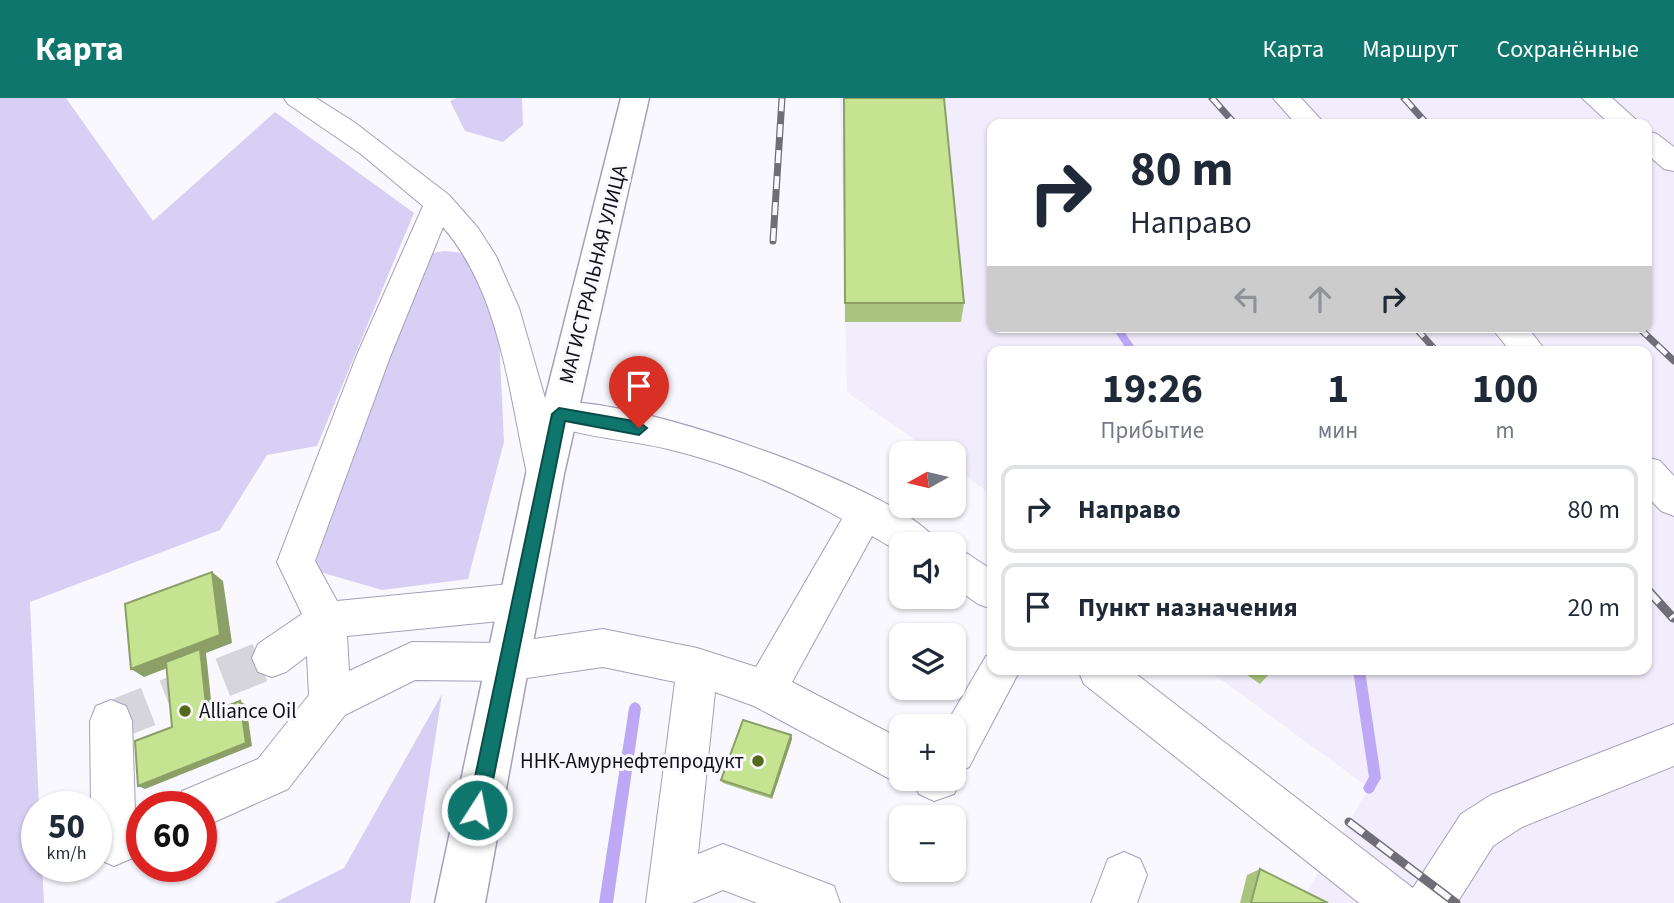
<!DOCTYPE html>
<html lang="ru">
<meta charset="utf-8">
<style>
:root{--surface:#fff;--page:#f2f2f3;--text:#1f2937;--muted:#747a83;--line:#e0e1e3;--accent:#0f766e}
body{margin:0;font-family:"Source Sans 3",sans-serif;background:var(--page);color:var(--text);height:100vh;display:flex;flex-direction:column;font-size:26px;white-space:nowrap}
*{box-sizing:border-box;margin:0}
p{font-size:23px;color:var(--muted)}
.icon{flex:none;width:38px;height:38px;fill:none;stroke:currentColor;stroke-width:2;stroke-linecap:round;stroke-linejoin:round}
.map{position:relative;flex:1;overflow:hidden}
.side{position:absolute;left:987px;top:248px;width:665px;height:329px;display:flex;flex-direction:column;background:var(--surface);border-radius:14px;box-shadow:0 2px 5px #0004}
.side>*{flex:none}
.top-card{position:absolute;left:987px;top:21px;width:665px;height:214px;border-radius:14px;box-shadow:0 2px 5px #0004;background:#fff;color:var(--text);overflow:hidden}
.needle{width:46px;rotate:262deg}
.fabs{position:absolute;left:889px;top:343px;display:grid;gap:14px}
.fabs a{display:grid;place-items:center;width:77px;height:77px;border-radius:14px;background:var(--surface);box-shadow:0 2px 5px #0004;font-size:35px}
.speed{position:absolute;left:21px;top:693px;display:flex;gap:14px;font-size:35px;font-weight:700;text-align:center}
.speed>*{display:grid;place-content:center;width:91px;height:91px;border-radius:50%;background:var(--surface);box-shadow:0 2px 5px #0004;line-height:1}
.speed small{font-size:18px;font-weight:400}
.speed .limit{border:10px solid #d22;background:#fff;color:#111}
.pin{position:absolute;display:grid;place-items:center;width:60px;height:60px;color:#fff;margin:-72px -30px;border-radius:50% 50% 50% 0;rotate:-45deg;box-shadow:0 0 7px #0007}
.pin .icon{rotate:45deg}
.me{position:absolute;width:77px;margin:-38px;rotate:11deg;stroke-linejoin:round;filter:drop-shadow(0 0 5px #0008)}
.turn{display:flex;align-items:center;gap:24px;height:147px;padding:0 28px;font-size:32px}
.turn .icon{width:91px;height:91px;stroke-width:2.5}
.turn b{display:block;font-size:49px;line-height:60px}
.lanes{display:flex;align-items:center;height:66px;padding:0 28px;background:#0003;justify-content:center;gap:35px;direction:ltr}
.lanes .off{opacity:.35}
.eta{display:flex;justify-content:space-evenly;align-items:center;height:119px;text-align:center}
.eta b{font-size:42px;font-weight:700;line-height:49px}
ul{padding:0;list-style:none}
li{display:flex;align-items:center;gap:21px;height:88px;margin:0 14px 10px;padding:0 14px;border:4px solid var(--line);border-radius:14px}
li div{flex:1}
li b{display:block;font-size:26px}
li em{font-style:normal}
header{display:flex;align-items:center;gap:42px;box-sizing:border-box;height:98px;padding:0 35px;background:var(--accent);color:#fff}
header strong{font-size:33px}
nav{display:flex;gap:38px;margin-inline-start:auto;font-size:24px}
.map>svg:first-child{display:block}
</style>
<header>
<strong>Карта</strong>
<nav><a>Карта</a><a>Маршрут</a><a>Сохранённые</a></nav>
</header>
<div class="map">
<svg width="1674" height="805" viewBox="0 0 1674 805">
<rect width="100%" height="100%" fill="#f9f8fe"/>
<path fill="#f1edfc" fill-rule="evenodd" d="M840 0H1674V805H1315L1305 797 1369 690 1208 572H1647V254H992V397L954 370V355H933L847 294ZM992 26H1647V229H992Z"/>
<path fill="#d8cff5" d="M0 0H66L153 123 275 14 414 115 317 348 267 357 220 432 30 504 39 709H37V768H42L44 805H0Z
M457 0H522L523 27 503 44 465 33 450 3Z
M444 153 465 155 499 239 504 344 468 481 382 492 313 472 424 157Z
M442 596 410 805H274L344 770Z"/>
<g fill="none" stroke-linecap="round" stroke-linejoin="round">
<path fill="#bda8f5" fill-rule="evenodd" d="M1112 229H1121L1138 254H1128Z
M1353 572H1365L1381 680 1373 694 1369 696 1365 694 1363 690 1369 679Z
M635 604 639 606 641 610 613 805H599L629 610 631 606Z"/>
<path stroke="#d6d5dc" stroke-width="40" stroke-dasharray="40 20" stroke-linecap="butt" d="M111 623 272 560"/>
<g stroke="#a59fbb" stroke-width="2">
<path id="minor" d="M284 0H316L354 24 449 97 478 130 496 158 519 210 547 307C600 285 916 395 938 446H901V455L872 438 792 584 901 641V681H954V628H945L986 558 992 556V572H1020L969 669 958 674 961 681 954 696 934 703 919 696 912 681 901 686 886 679 754 608 715 594 698 756 723 746 834 788 840 805H757L723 792 692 805H646L675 584 603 569 507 583 415 582 345 617 288 691 201 730V709H176L182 693 258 661 309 597 307 558 286 574 272 579 258 574 252 560 258 546 302 516 277 464 356 259 423 108 361 56 288 6ZM443 129C500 195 509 294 527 376L532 387 545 391 558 387 563 376 552 327C588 340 630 342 668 351 730 366 787 390 842 421L756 569 697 550 603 531 507 545 412 544 349 573 347 538 519 521 533 516 539 503 533 490 519 485 337 503 315 463 390 259Z
M1273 0H1301L1325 26H1296Z
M1582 0H1612L1641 26H1610Z
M1647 33 1657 36 1674 49V73L1664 71 1647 56Z
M1491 229H1527L1547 254H1511Z
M1647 359 1660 363 1674 378V418L1661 413 1647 398Z
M954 451 968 456 992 472V511L978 506 954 489Z
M1078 572H1131L1413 790 1461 716 1491 697 1674 626V668L1522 729 1493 748 1457 805H1359L1084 586Z
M111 602 126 608 132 623 135 713 142 711V756L114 768 98 761 96 757V709H91L90 623 96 608Z
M1124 754 1140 761 1147 777 1137 805H1091L1108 761Z"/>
</g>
<g stroke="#a59fbb" stroke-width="3">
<path id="major" d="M621 0H649L564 376 485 805H435L526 376Z"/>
</g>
<use href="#minor" fill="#fff" fill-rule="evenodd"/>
<use href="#major" fill="#fff" fill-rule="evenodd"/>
<g stroke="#6f6d75" stroke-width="7">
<path id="rail-far1" d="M1212 0 1235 26
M1404 0 1427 26
M773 143 782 0
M1415 229 1437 254
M1638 229 1674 263"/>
</g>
<g stroke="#6f6d75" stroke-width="9">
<path id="rail" d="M1647 491 1673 520
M1349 724 1456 805"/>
</g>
<use href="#rail-far1" stroke="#f9f8fe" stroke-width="4.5" stroke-dasharray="13" stroke-linecap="butt"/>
<use href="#rail" stroke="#f9f8fe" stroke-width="6" stroke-dasharray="18" stroke-linecap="butt"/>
</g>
<path fill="#aac37e" d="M844 0 964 205 961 224H845Z
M1240 572H1273L1260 586Z
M791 637 792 641 772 701 723 685 721 682Z
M1260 771 1328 805H1240L1247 777Z"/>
<path fill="#8b9f66" d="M212 474 223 483 232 545 206 555 213 620 207 616 201 557 144 579 131 571Z
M240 603 246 607 252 648 145 691 138 688Z
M791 637 792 641 772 701 771 698Z"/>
<path fill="#c6e392" stroke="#8b9f66" stroke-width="2" d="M844 0H944L964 205H845Z
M212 474 220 537 131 571 125 506Z
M200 551 207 616 240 603 246 645 138 688 135 643 172 629 166 564Z
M743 622 791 637 771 698 721 682Z
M1260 771 1328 805H1251Z"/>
<path fill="#0f766e" stroke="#0a4d48" stroke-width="2" d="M559 310 639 324 647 330 639 337 565 323 487 712 484 719 477 721 471 719 468 712 552 316Z"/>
<g fill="#526a1a" stroke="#f9f8fe" stroke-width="2.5">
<circle cx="185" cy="613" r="7"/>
<circle cx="758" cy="663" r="7"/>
</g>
<g text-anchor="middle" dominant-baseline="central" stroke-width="6" stroke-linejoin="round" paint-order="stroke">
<g font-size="21" fill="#121019" stroke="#f9f8fe">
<text transform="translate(593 176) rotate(-76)">МАГИСТРАЛЬНАЯ УЛИЦА</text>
</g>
<g font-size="21" fill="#121019" stroke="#f9f8fe" text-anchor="start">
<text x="199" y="613">Alliance Oil</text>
<text x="744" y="663" text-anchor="end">ННК-Амурнефтепродукт</text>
</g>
</g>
</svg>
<div class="fabs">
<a><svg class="needle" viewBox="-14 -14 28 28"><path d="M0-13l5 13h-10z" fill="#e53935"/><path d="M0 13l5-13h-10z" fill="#747a83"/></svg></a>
<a><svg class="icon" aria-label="sound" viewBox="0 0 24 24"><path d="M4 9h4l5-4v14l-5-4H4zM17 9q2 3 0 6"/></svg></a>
<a><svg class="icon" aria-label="layers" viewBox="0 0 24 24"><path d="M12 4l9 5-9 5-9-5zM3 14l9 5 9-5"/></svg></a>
<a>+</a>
<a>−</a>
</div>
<div class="speed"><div>50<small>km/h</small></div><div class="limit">60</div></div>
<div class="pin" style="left:639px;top:330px;background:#d93025"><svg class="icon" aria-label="arrive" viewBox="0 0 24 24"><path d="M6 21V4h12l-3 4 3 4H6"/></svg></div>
<svg class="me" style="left:477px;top:712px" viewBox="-20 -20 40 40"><circle r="17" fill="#0f766e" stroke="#fff" stroke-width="3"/><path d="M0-11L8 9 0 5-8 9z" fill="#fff"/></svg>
<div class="top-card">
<div class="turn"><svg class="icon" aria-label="right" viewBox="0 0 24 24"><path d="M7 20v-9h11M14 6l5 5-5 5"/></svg><div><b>80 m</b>Направо</div></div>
<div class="lanes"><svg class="icon off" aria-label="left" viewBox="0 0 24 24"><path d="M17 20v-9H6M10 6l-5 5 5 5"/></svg><svg class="icon off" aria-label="ahead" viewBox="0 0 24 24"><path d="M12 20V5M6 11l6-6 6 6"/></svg><svg class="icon" aria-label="right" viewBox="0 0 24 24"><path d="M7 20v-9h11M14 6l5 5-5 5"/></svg></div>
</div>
<section class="side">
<div class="eta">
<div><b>19:26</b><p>Прибытие</p></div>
<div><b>1</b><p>мин</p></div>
<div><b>100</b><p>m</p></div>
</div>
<ul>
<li><svg class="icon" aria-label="right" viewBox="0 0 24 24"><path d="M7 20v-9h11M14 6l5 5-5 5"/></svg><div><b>Направо</b></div><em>80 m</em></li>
<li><svg class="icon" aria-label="arrive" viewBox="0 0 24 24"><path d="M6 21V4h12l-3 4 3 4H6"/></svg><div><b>Пункт назначения</b></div><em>20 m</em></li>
</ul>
</section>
</div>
